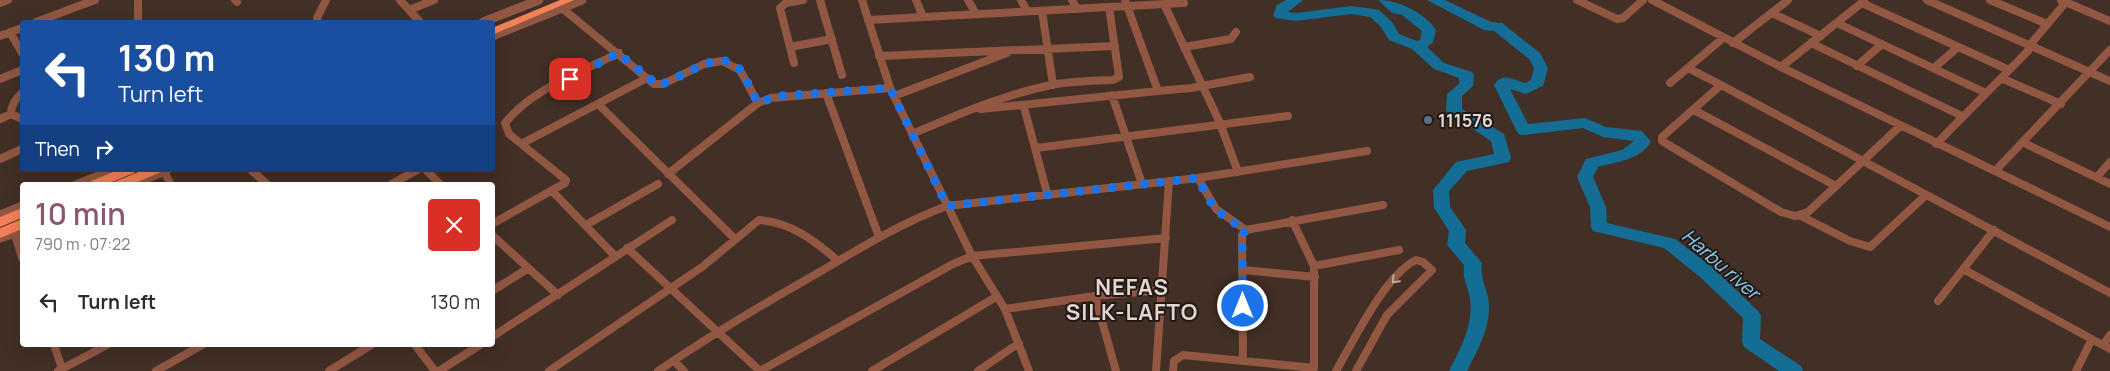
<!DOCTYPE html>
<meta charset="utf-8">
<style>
:root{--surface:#fff;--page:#f2f2f3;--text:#2b2b33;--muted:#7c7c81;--accent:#8a5870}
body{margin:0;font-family:Manrope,sans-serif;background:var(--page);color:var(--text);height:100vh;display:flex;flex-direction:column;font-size:19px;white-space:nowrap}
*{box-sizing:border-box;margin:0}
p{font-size:16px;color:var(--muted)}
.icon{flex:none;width:28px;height:28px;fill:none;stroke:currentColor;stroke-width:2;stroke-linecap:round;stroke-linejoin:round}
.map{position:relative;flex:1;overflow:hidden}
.sheet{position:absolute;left:20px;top:182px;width:475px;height:165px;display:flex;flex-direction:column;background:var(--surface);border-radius:5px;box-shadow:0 5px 20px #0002}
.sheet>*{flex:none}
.top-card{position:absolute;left:20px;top:20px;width:475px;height:152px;border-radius:5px;box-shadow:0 5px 20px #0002;background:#1a4fa0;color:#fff;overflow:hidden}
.pin{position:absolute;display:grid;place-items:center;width:42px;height:42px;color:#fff;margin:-21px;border-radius:10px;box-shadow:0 2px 8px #0006}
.me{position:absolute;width:55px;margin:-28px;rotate:0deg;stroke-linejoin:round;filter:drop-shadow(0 0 4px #0008)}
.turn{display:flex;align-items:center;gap:18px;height:105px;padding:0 15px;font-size:22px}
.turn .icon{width:65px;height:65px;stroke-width:2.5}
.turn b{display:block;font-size:35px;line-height:42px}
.then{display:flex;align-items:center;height:48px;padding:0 15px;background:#0003;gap:10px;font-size:19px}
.round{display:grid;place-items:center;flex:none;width:52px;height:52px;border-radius:5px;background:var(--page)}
.head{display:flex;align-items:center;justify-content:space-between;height:85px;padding:0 15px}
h1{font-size:30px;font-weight:600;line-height:38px;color:var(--accent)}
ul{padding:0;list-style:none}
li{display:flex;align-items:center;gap:15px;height:70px;padding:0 15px}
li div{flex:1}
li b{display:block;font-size:19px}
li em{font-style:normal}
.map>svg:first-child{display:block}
</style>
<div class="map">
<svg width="2110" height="371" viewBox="0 0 2110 371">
<rect width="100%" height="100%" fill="#422f26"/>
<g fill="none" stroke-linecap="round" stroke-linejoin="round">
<path fill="#146d95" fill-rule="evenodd" d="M1286 0H1303L1288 12 1296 13 1351 6 1374 9 1379 10 1392 22 1399 34 1417 41 1420 40 1422 31 1402 15 1392 13 1378 0C1398 0 1424 12 1436 30L1433 42 1427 47 1444 63 1472 72 1474 75 1473 86 1462 96V109L1504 134 1511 158 1509 162 1467 171 1449 191 1450 207 1466 230 1465 243 1482 263C1480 277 1485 284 1488 297 1493 323 1479 348 1467 371H1449C1460 349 1474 325 1470 299 1468 286 1462 278 1464 265L1447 245 1449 231 1434 208 1433 190 1456 162 1494 154 1491 141 1446 111 1447 94 1459 84V78L1434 69 1412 49 1389 40 1381 27 1370 17 1351 14 1296 21 1275 18 1273 15 1277 5Z
M1427 0H1445L1491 22 1502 23 1540 53 1548 68 1543 86 1526 94 1510 89 1528 124 1585 118 1606 127 1642 131 1651 142C1640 160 1616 162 1598 167L1593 177 1606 207 1607 223 1675 239 1712 267 1758 311 1761 316 1760 339 1801 366 1803 371H1779L1744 347 1742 342 1743 318 1700 277 1664 248 1593 231 1591 227 1590 207 1577 177 1586 159 1622 150 1634 141 1603 137 1583 128 1523 135 1518 134 1494 85C1502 72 1512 79 1525 83L1531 80 1534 68 1529 59 1494 31 1484 30Z"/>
<path stroke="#915743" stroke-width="8" d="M138 0V22
M235 0 237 2
M400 0 420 22
M820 0 842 75
M862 0 890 88 972 256 1005 309 1029 371
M916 0 923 17
M968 0 976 14
M1021 0 1027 11
M1072 0 1077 9
M1577 0 1617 19 1623 18 1643 0
M1652 0 1781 67 2110 227
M1927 0 2110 81
M1990 0 2047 24
M2061 0 2110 21
M0 3 8 0
M1862 3 2009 70
M1164 4 1220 123 1238 172
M562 8 654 84H663L704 64 722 61 740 70 758 103
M409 10 434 0
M1042 11 1053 85
M1772 13 1821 36
M868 20 1184 3
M36 22 95 0
M318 22 317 18 326 0
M1837 23 1986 93
M10 32 22 53
M0 36 22 28
M1733 43 1788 0
M1811 43 1962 116
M790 47 832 39
M1184 47 1231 39 1236 32
M879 56 1115 46
M794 63 780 8 786 3 803 0
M1857 66 1882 44
M1781 67 1864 1
M1688 68 1721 85
M1934 68 1958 47
M2001 78 2061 104
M0 79 22 70
M1670 83 1723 38
M1721 85 1863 161 1808 212 1795 216 1781 212 1662 141V137Z
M1158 91 1191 88 1250 77
M22 93C15 99 11 105 11 114L22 119
M826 93 879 237
M1112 95 1142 184
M894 96 1007 53
M598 104 735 239
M1024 107 1047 193
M981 109 1158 91 1125 0
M1694 110 1836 186
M0 119 11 114
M1900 126 1863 161 2110 293
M912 134C957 115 1003 95 1051 85 1071 81 1092 81 1113 80L1119 77 1109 7
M523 143 647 78
M2024 143 2110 184
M1936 144 2028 51 2030 45 2066 2
M1036 148 1288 116
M0 159 22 149
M251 170 268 185
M426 170 441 185
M1996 170 2110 50
M164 171 171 185
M668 174 758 103 771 98 890 88
M2097 177 2110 162
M1198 178 1216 209 1246 230
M390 185 417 170
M552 191 615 256
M1801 216 1850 241 1870 247 1926 195
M492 224 565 183 566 180 509 134 505 123C532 89 581 72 619 53
M586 225 658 184
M15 234 22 258
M492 235 558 295
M627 248 760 371
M1314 266 1399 250
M1963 269 2110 349
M1243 270 1315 277
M492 291 527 269
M1095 296 1116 371
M1938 301 1994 230
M1005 309 1095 296 1163 290
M492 337 672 220
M54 345 63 371
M415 345 435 371
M2103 345 2110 335
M1243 360 1242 235 1246 230 1383 205
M674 361 684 371
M58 371 107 345
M156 371 202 345
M329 371 371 345
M439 371 480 345
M549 371 702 267 759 220C792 223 814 240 838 261
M658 371C710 336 763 304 818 273 860 248 901 223 947 206L1198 178 1367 151
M760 371 953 264 972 256 1166 238
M872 371 996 297
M978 371 1019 343
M1156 371 1169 181
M1173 371 1174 361 1183 355 1314 368V266L1292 220
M1336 371C1354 340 1385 275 1416 260L1423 262 1432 270 1387 315 1356 371
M2076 371 2092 339"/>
<path stroke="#915743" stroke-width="9" d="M483 22 539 0
M492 36 582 0
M76 185 113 170
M131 185 167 170
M0 215 22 206
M0 238 22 231"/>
<path fill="#f48058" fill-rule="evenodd" d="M560 0H574L492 35V28Z
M118 170H136L134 173 105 185H87L89 182Z
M143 170H161L159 173 130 185H112L114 182Z
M22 208V218L0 227V217Z
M22 219V229L0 238V228Z"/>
</g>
<defs><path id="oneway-chevron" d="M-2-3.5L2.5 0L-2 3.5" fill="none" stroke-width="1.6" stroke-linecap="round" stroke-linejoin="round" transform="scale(1.25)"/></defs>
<use stroke="#c6aa9f" href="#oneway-chevron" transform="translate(1395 280) rotate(133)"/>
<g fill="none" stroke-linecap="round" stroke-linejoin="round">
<path stroke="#1a73e8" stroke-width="9" stroke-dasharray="0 16.2" d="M570 79 618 53 658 85C680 81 722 43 741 71 748 81 752 93 758 103L779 96 890 88 947 206 1198 178C1212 209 1217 213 1246 230L1242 235 1243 306"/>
</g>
<circle fill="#5c6f8a" stroke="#221915" stroke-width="2" cx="1428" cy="120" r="5"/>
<g text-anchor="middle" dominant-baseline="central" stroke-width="4" stroke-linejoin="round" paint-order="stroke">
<g font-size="18" font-weight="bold" fill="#e2d6d0" stroke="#221915" text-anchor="start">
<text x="1438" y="120">111576</text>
</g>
<g font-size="19" font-style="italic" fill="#85cdf7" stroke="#221915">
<text transform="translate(1721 264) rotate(41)">Harbu river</text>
</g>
<g font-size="22" font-weight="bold" letter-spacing="1" fill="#e2d6d0" stroke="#221915">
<text x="1132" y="287">NEFAS<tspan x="1132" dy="25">SILK-LAFTO</tspan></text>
</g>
</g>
</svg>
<div class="pin" style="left:570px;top:79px;background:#d93025"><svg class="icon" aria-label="arrive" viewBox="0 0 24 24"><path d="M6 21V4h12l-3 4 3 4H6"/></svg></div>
<svg class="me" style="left:1243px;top:306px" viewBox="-20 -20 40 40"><circle r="17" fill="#1a73e8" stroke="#fff" stroke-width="3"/><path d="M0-11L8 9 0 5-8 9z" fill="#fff"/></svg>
<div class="top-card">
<div class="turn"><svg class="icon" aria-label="left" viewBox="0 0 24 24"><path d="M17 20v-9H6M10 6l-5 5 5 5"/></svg><div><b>130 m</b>Turn left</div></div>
<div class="then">Then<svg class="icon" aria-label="right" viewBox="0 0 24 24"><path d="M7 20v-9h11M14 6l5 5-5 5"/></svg></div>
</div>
<section class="sheet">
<div class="head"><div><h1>10 min</h1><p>790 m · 07:22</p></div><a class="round" style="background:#d93025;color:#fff"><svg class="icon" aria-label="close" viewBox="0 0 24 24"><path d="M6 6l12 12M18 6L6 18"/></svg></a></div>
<ul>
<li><svg class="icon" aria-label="left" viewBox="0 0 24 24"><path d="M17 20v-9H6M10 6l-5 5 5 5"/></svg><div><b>Turn left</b></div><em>130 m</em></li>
</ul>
</section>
</div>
